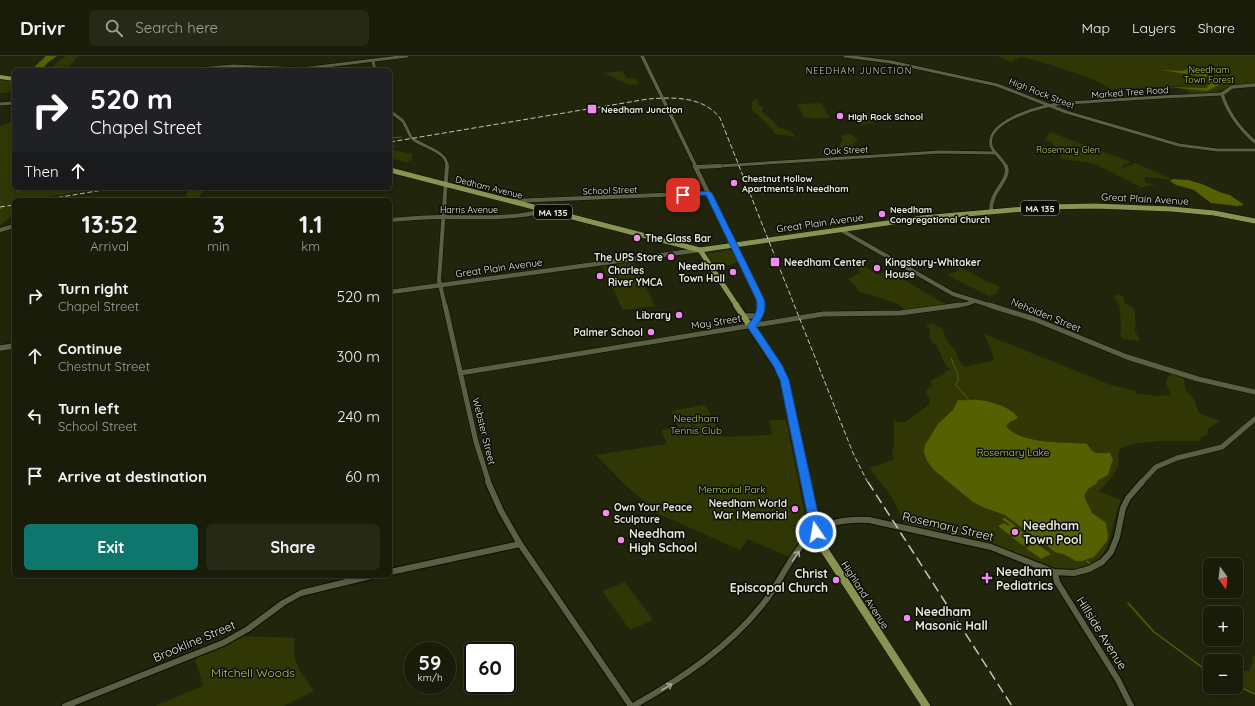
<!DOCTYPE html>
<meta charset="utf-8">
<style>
:root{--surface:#191c08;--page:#262916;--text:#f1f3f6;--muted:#9fa19c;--line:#373a29;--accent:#0f766e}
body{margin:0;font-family:Quicksand,sans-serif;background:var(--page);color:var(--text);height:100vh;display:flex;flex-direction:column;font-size:15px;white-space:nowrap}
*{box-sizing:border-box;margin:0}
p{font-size:13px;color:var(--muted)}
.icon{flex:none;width:22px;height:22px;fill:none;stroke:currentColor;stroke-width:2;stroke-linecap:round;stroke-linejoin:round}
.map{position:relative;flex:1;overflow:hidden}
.panel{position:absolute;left:12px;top:142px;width:380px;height:380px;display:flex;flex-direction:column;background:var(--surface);border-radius:6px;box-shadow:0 2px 6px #0003,0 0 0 1px var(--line)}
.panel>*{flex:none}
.guide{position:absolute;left:12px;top:12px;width:380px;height:122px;border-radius:6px;box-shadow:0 2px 6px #0003,0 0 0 1px var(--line);background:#202124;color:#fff;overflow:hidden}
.needle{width:26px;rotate:165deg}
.controls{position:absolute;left:1203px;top:502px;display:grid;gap:8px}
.controls a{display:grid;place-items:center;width:40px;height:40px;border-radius:6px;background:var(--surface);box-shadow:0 2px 6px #0003,0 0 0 1px var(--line);font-size:20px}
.speed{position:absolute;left:404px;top:586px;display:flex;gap:8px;font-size:20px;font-weight:700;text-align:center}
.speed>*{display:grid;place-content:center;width:52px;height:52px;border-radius:50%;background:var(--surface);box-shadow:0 2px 6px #0003,0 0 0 1px var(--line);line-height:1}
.speed small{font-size:10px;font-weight:400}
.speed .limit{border:2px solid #111;border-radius:6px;background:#fff;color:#111}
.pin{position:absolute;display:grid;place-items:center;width:34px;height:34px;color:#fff;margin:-17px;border-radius:8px;box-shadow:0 2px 6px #0006}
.me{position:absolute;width:44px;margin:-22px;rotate:348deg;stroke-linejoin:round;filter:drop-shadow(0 0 3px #0008)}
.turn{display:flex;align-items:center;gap:14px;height:84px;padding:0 12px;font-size:18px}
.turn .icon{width:52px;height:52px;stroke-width:2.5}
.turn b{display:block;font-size:28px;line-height:34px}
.then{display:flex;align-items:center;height:38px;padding:0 12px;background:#0003;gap:8px;font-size:15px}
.eta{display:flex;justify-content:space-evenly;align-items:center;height:68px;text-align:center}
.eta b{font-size:24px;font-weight:800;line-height:28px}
.button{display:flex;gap:8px;margin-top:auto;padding:8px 12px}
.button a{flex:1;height:46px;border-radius:6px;background:var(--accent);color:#fff;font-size:16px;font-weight:800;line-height:46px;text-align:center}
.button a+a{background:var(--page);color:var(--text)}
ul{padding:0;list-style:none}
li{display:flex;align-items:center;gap:12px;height:60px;padding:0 12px}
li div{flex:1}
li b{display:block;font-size:15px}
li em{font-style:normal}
header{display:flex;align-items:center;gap:24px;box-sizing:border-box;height:56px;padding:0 20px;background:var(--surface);border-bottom:1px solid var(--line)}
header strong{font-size:19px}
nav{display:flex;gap:22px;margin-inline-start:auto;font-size:14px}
.search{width:280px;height:36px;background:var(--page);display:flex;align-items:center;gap:10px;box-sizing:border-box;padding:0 14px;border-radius:6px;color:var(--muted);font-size:15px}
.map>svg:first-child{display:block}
</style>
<header>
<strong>Drivr</strong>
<div class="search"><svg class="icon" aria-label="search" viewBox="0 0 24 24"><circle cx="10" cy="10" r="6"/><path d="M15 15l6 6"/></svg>Search here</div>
<nav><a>Map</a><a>Layers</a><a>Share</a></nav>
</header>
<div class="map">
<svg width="1255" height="650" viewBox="0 0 1255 650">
<rect width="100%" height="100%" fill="#21250b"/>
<path fill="#303704" d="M66 0H78L69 11 50 12Z
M997 0H1255V28L1229 31 1213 37 1192 38 1180 30 1111 33 1093 23 1042 6 1021 1 1011 6Z
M623 15 626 22 635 23 639 28 629 29 604 17Z
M0 24 14 25V36L0 37Z
M756 43 759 44 757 47 763 52 762 57C773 61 774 70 781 72 788 75 792 74 796 81L775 78C769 68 760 62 752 54V47L754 44Z
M821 47 830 62H805L797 48Z
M864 57H873L881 60 873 65V67L861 69 859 68 861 60Z
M14 60V132H101L30 144H14V148L0 151V70L12 66 9 61Z
M1050 76 1131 106 1121 110 1123 112 1136 107 1173 124 1144 121 1146 127 1157 128 1125 135 1141 131 1097 109 1086 106 1062 103 1059 98 1046 97 1056 94 1051 86 1045 84Z
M851 78 858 85 852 88 854 91 842 92 838 91 843 84 841 79Z
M390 89H398L393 93V94L412 98V104L406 106 390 102Z
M194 132 205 133 196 144H186C186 137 187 134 194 132Z
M14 150V158L0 169V152Z
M727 194 732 195 738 206 729 209 715 210 707 198Z
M631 206 634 207 655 250 623 254 602 209 608 210Z
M857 210H865L877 219 889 215 947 249 905 254 896 247 858 235 857 231 848 223 860 217Z
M958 210 986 225 999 230V233L996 238 989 240 947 219 960 214 956 211Z
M1117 238 1123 240 1125 247 1134 252C1136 259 1134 263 1136 270L1134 274 1141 285 1124 283 1120 280 1121 275 1120 251 1114 240Z
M929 268H933L943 273C944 279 948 286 953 292 958 297 958 305 964 311L995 304 984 278 1111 329 1135 335V337L1155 340 1171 339 1166 327 1168 321 1172 318 1184 323 1185 333 1194 343 1199 357 1220 365 1208 373 1207 379 1201 381 1199 385H1157L1153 386 1138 387 1120 392 1118 398C1123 412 1108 426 1099 435L1121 444C1111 465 1115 491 1094 507 1086 513 1068 516 1058 514 1036 509 1017 496 996 489 966 479 934 474 903 468L902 461 889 437 869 412 895 403 892 397 894 389V363L898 366H905L930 348V343L925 334 933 330 930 325 945 317 944 315 951 314 946 310 937 290 929 282 930 273 926 270Z
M703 349 707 352 722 381 772 379 769 364H786L808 474 789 501 748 483 740 494 659 458 623 427 596 399 667 388 661 374 678 370 671 355Z
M625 526 653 564 630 574 602 535Z
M244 580 295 582C291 607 300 615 314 635L284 650H155L203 630 195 603Z
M1255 599V636L1236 628V614L1249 615 1253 606 1252 601Z"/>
<path fill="#556000" d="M46 0H57L47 7 42 14H31Z
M1188 13 1202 15 1201 17 1218 20 1205 21 1161 14 1182 15Z
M1212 23 1218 24 1222 27 1208 35 1167 31 1207 32 1208 28 1206 25Z
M1173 123 1188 124 1202 128 1222 137 1230 139 1244 149 1237 150 1211 147 1194 134 1176 129 1170 125Z
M958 344C965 345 971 343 978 344 990 345 1012 351 1018 362L1010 366 1006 370C1020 389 1066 386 1087 388 1095 400 1097 397 1110 397L1113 403 1108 419 1098 424 1096 428 1088 433 1084 440 1092 457 1106 467 1108 480 1107 485 1094 501 1082 505H1076L1065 499 1055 496 1005 459 985 452 973 446 934 414 927 405 924 396 925 389 938 368 953 354Z
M1005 462 1034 485 1024 490 1012 481 1018 478 1017 477 1010 479 998 470 1004 467 1008 470 1010 469 1002 463Z
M1036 487 1051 498 1041 503 1026 492Z"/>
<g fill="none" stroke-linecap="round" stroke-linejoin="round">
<path stroke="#556000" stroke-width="1" d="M390 82 401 81
M17 136 23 132
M0 153 2 152
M951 302 958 319V326L955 328 969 344"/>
<path stroke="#556000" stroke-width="1.5" d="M1087 505 1090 508
M1128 547 1154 576 1210 617
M1236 629 1255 638"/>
<g stroke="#0b0e00" stroke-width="4">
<path id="tertiary-far3" d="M845 0 891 6 997 29 1066 56 1179 89 1217 94H1255
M373 5 375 14
M188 14 233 10 302 13 407 0
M0 48 14 47
M390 55 403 65 411 81
M413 83C423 91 448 95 447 111
M703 111 940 96 996 97
M1006 111C1002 100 988 95 991 83 994 66 1029 54 1043 51 1061 46 1080 47 1098 45 1139 42 1180 40 1222 38"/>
</g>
<g stroke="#0b0e00" stroke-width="5">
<path id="tertiary-far2" d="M696 111 720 110
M512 145 709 137
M991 155C990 134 1011 125 1006 110
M390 164C406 163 423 161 439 161 476 161 511 164 547 154
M0 174 14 170
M841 174 953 238 992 250
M445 250 439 224 447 110
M952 250 967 248 975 245"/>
</g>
<g stroke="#0b0e00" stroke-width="6">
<path id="tertiary-far1" d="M445 249 476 386 489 427
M989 249 1034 263 1127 301 1198 323 1255 336
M460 317 823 258 900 257 960 249
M1141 427 1156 411 1177 402 1222 391 1255 363"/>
</g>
<g stroke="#0b0e00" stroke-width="8">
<path id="tertiary" d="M488 426 501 455 520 488 631 650
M390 516 520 488
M1055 517 1057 526 1118 624 1131 650
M65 650 223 587 248 573 283 547 301 537 371 520
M633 650C681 623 728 592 763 548 782 525 792 493 817 475 831 464 852 463 869 464L991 491 1054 516 1074 517 1089 513 1102 506 1111 496 1117 481 1123 452 1128 442 1142 426"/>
</g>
<g stroke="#0b0e00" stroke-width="4.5">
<path id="secondary-far2" d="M642 0 696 111
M1255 29 1232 31 1222 38C1228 57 1240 73 1255 86"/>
</g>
<g stroke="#0b0e00" stroke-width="5.5">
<path id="secondary-far1" d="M695 110 760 243 761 250
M390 236 699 194"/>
</g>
<g stroke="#0b0e00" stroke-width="7">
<path id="secondary" d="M744 260H759
M751 270 758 261 761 249
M0 292 14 290"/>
</g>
<g stroke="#0b0e00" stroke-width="5">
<path id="primary-far3" d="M0 21 14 23"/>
</g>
<g stroke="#0b0e00" stroke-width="6">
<path id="primary-far2" d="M390 114 700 194 922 162 1047 151 1095 150 1171 153 1214 157 1255 165
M700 194 737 250"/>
</g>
<g stroke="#0b0e00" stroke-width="8">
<path id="primary-far1" d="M736 249 782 318 806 427"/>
</g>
<g stroke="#0b0e00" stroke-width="9">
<path id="primary" d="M805 426 820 487 926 650"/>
</g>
<use href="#tertiary-far3" stroke="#5a6043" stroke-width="3"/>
<use href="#tertiary-far2" stroke="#5a6043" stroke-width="4"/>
<use href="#tertiary-far1" stroke="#5a6043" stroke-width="5"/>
<use href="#tertiary" stroke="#5a6043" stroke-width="6"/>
<use href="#secondary-far2" stroke="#5a6043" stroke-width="3.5"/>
<use href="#secondary-far1" stroke="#5a6043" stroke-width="4.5"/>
<use href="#secondary" stroke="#5a6043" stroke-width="5.5"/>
<use href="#primary-far3" stroke="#889451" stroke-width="4"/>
<use href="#primary-far2" stroke="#889451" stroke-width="5"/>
<use href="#primary-far1" stroke="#889451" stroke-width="6"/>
<use href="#primary" stroke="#889451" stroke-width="8"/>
<path stroke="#c2c6b5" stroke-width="1" stroke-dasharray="5 2.5" stroke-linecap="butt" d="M390 86 648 43C673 41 703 40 720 62L853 397 868 427
M43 144 115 132
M0 151 14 149"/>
<path stroke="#c2c6b5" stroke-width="1.5" stroke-dasharray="10 5" stroke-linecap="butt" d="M868 426 1012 650"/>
</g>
<defs><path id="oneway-shaft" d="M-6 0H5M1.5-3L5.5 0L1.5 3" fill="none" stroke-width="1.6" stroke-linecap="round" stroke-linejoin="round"/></defs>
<g stroke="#a6ab95">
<use href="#oneway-shaft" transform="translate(796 500) rotate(-56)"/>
<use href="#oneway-shaft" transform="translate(667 631) rotate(-32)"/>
</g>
<path fill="#1a73e8" stroke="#114b97" d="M709 135 712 137 764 243C767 253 763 262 756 270L782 309 789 324 822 476 820 478H812L811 476 780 324 773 309 747 270C754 261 759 255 756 243L706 139 683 141 679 139 683 137Z"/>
<g fill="#f38af2" stroke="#0b0d04" stroke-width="1.5">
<rect x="587" y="48" width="10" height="10" rx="2"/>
<circle cx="840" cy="60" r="4"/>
<circle cx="734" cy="127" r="4"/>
<circle cx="882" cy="158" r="4"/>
<circle cx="637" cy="182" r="4"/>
<circle cx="671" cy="201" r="4"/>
<rect x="770" y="201" width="10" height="10" rx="2"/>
<circle cx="877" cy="212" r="4"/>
<circle cx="733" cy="216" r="4"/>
<circle cx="600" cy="220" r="4"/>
<circle cx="679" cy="259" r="4"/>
<circle cx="651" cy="276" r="4"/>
<circle cx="795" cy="453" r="4"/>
<circle cx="606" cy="457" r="4"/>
<circle cx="1015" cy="476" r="4"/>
<circle cx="621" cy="484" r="4"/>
<path d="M985 516h4v4h4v4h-4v4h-4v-4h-4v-4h4z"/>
<circle cx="836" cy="524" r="4"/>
<circle cx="907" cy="562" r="4"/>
</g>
<g text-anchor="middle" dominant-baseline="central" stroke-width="3" stroke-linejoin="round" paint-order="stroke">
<g font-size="9" fill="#bbce60" stroke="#0b0d04">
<text x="1209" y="13">Needham<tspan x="1209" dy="10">Town Forest</tspan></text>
<text x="1068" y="93">Rosemary Glen</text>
</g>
<g font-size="9" letter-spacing="1" fill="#c5ccac" stroke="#0b0d04">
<text x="859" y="14">NEEDHAM JUNCTION</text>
</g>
<g font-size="9" fill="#e4e8d8" stroke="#0b0d04">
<text transform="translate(1130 36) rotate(-4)">Marked Tree Road</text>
<text transform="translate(1042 37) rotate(21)">High Rock Street</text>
<text transform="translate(846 94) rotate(-3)">Oak Street</text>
<text transform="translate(489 131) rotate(14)">Dedham Avenue</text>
<text transform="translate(610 134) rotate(-2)">School Street</text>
<text x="469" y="153">Harris Avenue</text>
</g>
<g font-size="9" font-weight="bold" fill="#e4e8d8" stroke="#0b0d04" text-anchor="start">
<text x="601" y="53">Needham Junction</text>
<text x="848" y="60">High Rock School</text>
<text x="742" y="122">Chestnut Hollow<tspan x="742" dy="10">Apartments in Needham</tspan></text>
<text x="890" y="153">Needham<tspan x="890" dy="10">Congregational Church</tspan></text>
</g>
<g fill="#0b0d04" stroke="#a3a698" stroke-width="1">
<rect x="1021" y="145" width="38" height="14" rx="3"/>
<rect x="534" y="149" width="38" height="14" rx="3"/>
</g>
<g font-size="9" font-weight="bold" fill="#e4e8d8">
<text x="1040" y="152">MA 135</text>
<text x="553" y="156">MA 135</text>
</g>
<g font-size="10" fill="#e4e8d8" stroke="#0b0d04">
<text transform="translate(1145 143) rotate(3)">Great Plain Avenue</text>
<text transform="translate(820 167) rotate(-8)">Great Plain Avenue</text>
<text transform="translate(499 212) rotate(-8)">Great Plain Avenue</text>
<text transform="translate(1046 259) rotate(22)">Nehoiden Street</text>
<text transform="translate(716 266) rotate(-9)">May Street</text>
<text transform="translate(484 375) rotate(76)">Webster Street</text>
<text transform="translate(865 539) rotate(57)">Highland Avenue</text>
</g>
<g font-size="10" font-weight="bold" fill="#e4e8d8" stroke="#0b0d04" text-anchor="start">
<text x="645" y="182">The Glass Bar</text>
<text x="663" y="201" text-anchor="end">The UPS Store</text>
<text x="784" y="206">Needham Center</text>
<text x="885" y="206">Kingsbury-Whitaker<tspan x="885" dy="12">House</tspan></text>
<text x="725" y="210" text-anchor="end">Needham<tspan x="725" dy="12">Town Hall</tspan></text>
<text x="608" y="214">Charles<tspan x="608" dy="12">River YMCA</tspan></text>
<text x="671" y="259" text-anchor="end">Library</text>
<text x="643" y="276" text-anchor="end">Palmer School</text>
<text x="787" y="447" text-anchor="end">Needham World<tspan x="787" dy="12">War I Memorial</tspan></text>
<text x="614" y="451">Own Your Peace<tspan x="614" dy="12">Sculpture</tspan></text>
</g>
<g font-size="10" fill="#bbce60" stroke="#0b0d04">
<text x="696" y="362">Needham<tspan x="696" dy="12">Tennis Club</tspan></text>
<text x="1013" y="396">Rosemary Lake</text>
<text x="732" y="433">Memorial Park</text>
</g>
<g font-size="12" font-weight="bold" fill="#e4e8d8" stroke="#0b0d04" text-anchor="start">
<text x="1023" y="469">Needham<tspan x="1023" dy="14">Town Pool</tspan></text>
<text x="629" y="477">Needham<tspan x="629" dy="14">High School</tspan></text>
<text x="996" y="515">Needham<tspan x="996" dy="14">Pediatrics</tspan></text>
<text x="828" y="517" text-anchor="end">Christ<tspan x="828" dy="14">Episcopal Church</tspan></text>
<text x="915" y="555">Needham<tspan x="915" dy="14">Masonic Hall</tspan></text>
</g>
<g font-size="12" fill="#e4e8d8" stroke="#0b0d04">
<text transform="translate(948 470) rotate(13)">Rosemary Street</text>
<text transform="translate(1102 577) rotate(58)">Hillside Avenue</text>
<text transform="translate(194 585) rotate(-23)">Brookline Street</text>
</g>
<g font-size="12" fill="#bbce60" stroke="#0b0d04">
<text x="253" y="616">Mitchell Woods</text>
</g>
</g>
</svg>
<div class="controls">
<a><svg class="needle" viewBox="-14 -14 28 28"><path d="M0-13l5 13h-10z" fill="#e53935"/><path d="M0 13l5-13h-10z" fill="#9fa19c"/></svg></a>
<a>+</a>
<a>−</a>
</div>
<div class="speed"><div>59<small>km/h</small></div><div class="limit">60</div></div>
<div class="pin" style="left:683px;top:139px;background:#d93025"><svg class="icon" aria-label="arrive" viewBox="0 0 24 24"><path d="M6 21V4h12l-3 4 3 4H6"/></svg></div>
<svg class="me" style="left:816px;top:476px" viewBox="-20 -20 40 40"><circle r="17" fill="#1a73e8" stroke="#fff" stroke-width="3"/><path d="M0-11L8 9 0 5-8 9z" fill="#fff"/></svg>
<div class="guide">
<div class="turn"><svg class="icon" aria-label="right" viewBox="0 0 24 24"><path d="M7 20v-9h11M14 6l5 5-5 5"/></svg><div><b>520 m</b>Chapel Street</div></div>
<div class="then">Then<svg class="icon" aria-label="ahead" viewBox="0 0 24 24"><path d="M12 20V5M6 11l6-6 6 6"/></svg></div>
</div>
<section class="panel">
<div class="eta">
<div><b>13:52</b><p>Arrival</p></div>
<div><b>3</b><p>min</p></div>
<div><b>1.1</b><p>km</p></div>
</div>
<ul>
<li><svg class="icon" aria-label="right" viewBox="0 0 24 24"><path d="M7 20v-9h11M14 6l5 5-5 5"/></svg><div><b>Turn right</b><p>Chapel Street</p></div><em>520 m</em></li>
<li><svg class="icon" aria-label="ahead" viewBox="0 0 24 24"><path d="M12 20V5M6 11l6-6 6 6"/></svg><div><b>Continue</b><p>Chestnut Street</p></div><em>300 m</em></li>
<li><svg class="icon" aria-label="left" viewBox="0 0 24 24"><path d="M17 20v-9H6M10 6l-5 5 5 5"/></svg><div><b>Turn left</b><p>School Street</p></div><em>240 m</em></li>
<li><svg class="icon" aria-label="arrive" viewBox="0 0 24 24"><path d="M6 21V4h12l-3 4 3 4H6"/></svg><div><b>Arrive at destination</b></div><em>60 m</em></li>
</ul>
<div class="button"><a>Exit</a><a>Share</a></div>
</section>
</div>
